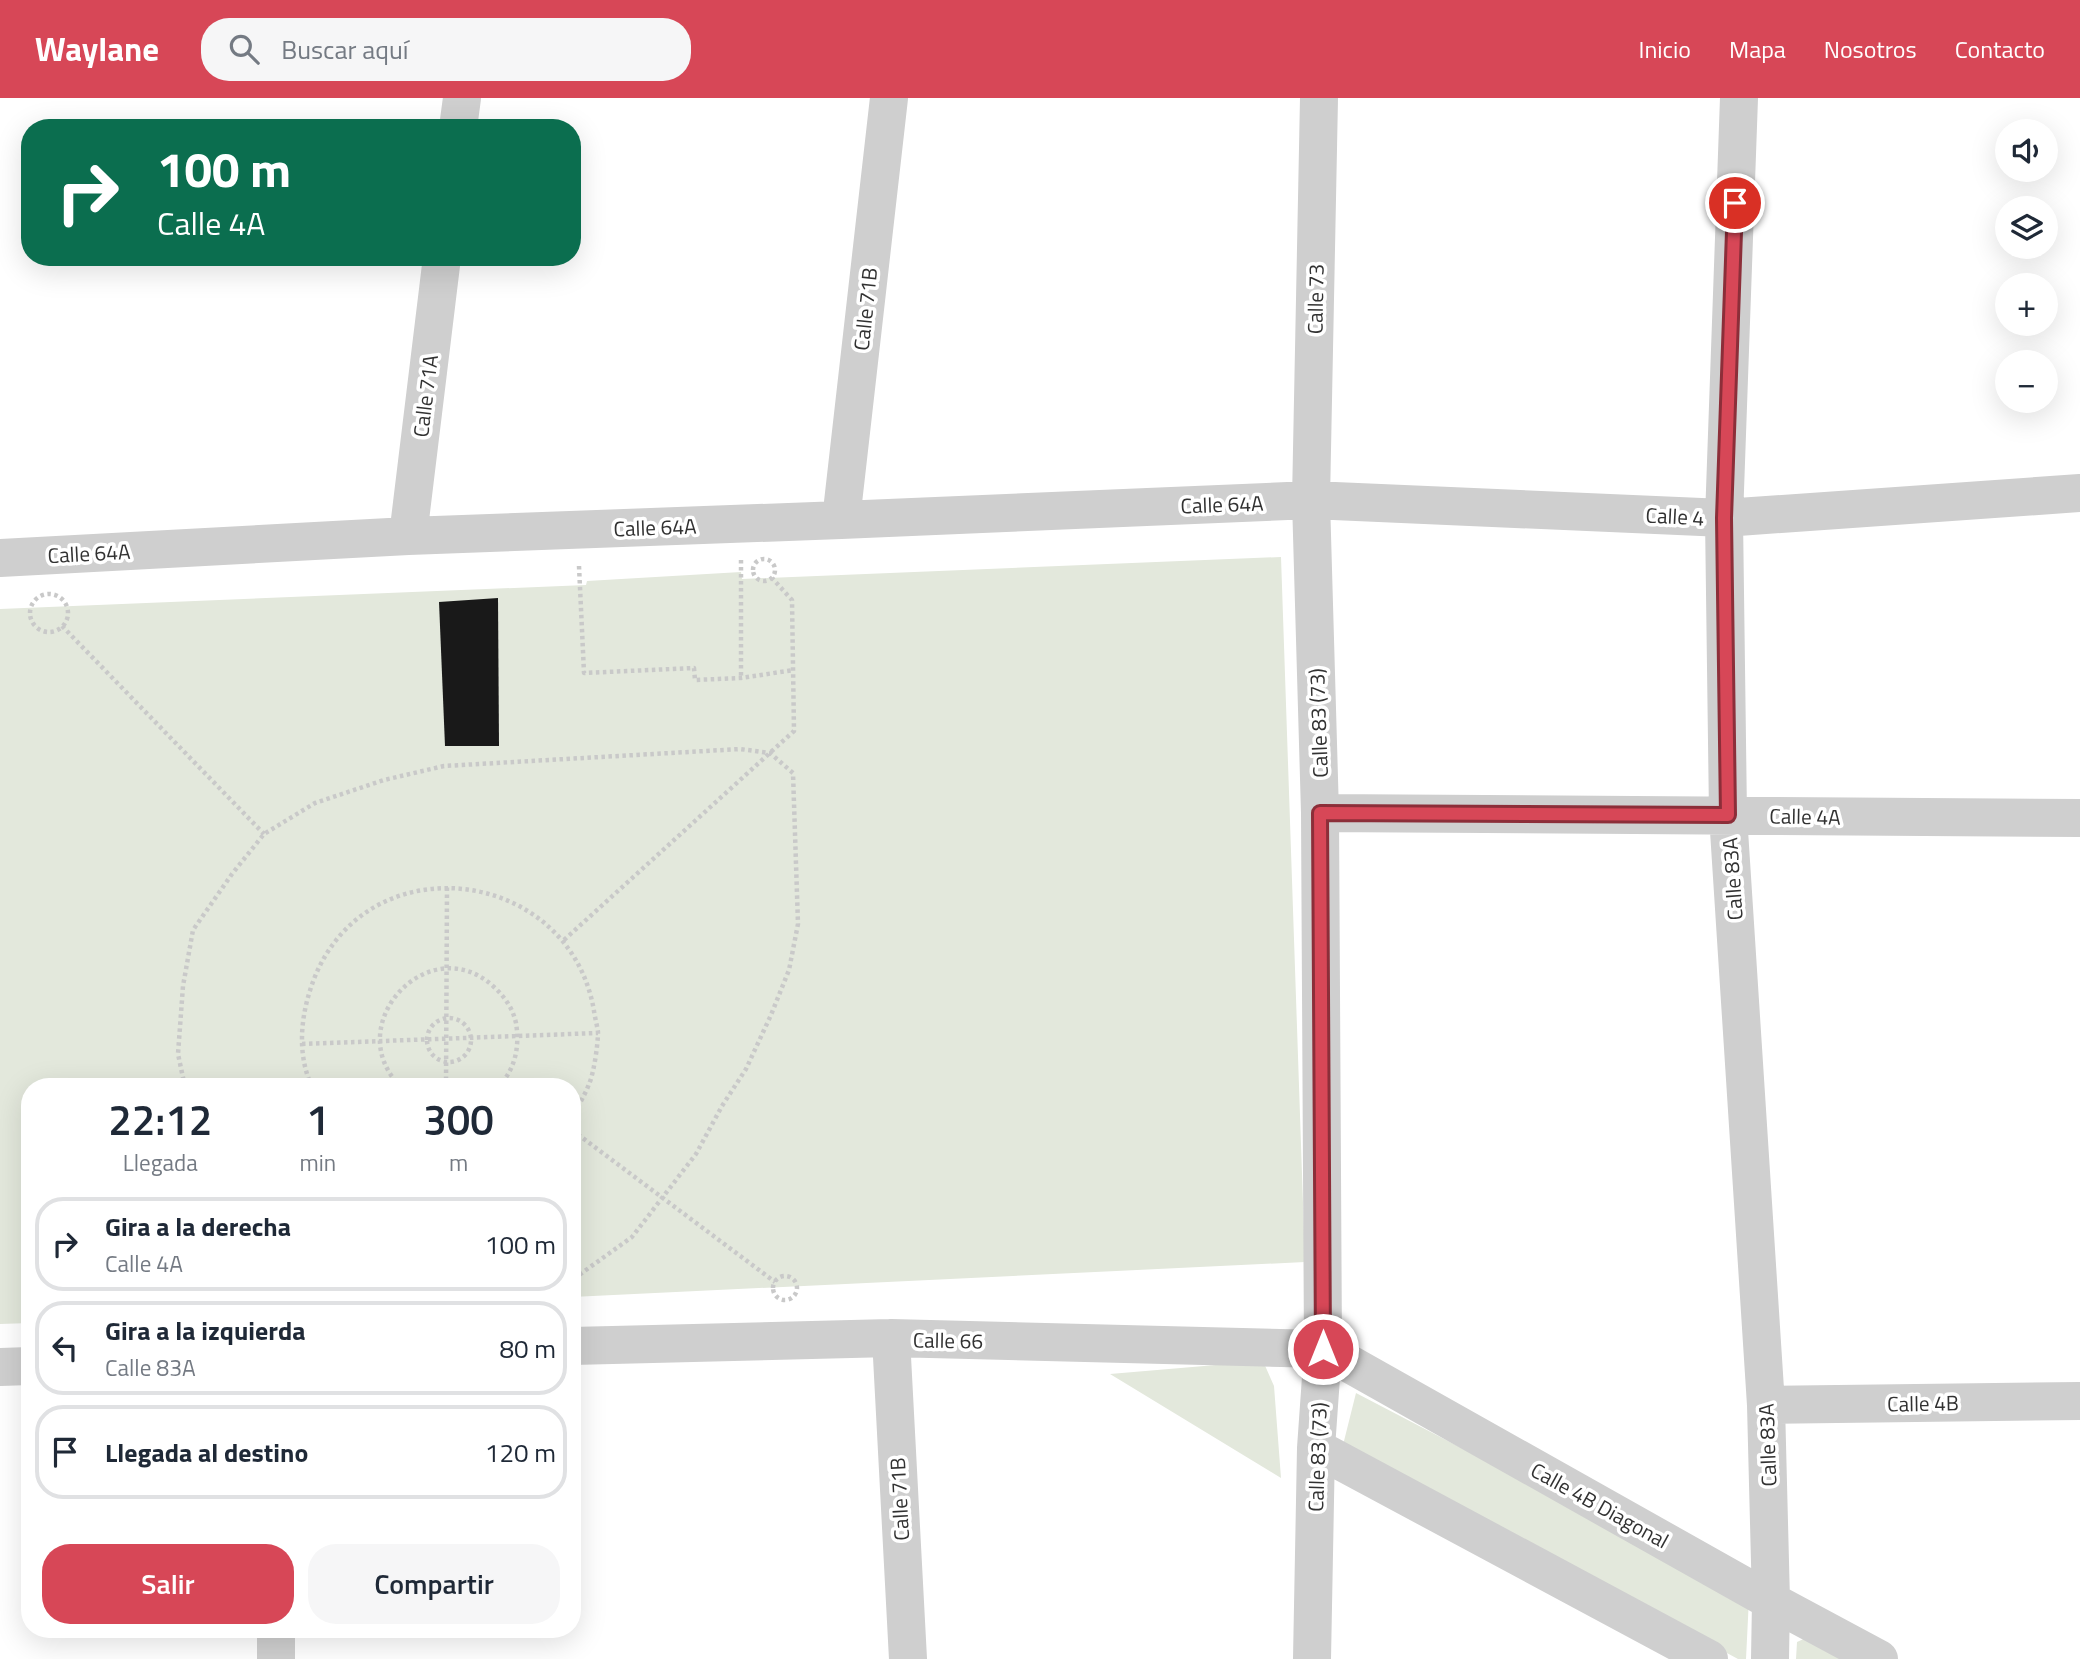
<!DOCTYPE html>
<html lang="es">
<meta charset="utf-8">
<style>
:root{--surface:#fff;--page:#f6f6f7;--text:#1f2937;--muted:#747a83;--line:#e0e1e3;--accent:#d74757}
body{margin:0;font-family:"Titillium Web",sans-serif;background:var(--page);color:var(--text);height:100vh;display:flex;flex-direction:column;font-size:26px;white-space:nowrap}
*{box-sizing:border-box;margin:0}
p{font-size:23px;color:var(--muted)}
.icon{flex:none;width:38px;height:38px;fill:none;stroke:currentColor;stroke-width:2;stroke-linecap:round;stroke-linejoin:round}
.map{position:relative;flex:1;overflow:hidden}
.panel{position:absolute;left:21px;top:980px;width:560px;height:560px;display:flex;flex-direction:column;background:var(--surface);border-radius:28px;box-shadow:0 7px 28px #0002}
.panel>*{flex:none}
.hud{position:absolute;left:21px;top:21px;width:560px;height:147px;border-radius:28px;box-shadow:0 7px 28px #0002;background:#0b6e4f;color:#fff;overflow:hidden}
.tools{position:absolute;left:1995px;top:21px;display:grid;gap:14px}
.tools a{display:grid;place-items:center;width:63px;height:63px;border-radius:50%;background:var(--surface);box-shadow:0 7px 28px #0002;font-size:35px}
.pin{position:absolute;display:grid;place-items:center;width:60px;height:60px;color:#fff;margin:-30px;border:4px solid #fff;border-radius:50%;box-shadow:0 2px 7px #0007}
.me{position:absolute;width:77px;margin:-38px;rotate:0deg;stroke-linejoin:round;filter:drop-shadow(0 0 5px #0008)}
.turn{display:flex;align-items:center;gap:24px;height:147px;padding:0 21px;font-size:32px}
.turn .icon{width:91px;height:91px;stroke-width:2.5}
.turn b{display:block;font-size:49px;line-height:60px}
.eta{display:flex;justify-content:space-evenly;align-items:center;height:119px;text-align:center}
.eta b{font-size:42px;font-weight:600;line-height:49px}
.primary-button{display:flex;gap:14px;margin-top:auto;padding:14px 21px}
.primary-button a{flex:1;height:80px;border-radius:28px;background:var(--accent);color:#fff;font-size:28px;font-weight:600;line-height:80px;text-align:center}
.primary-button a+a{background:var(--page);color:var(--text)}
ul{padding:0;list-style:none}
li{display:flex;align-items:center;gap:21px;height:94px;margin:0 14px 10px;padding:0 7px;border:4px solid var(--line);border-radius:28px}
li div{flex:1}
li b{display:block;font-size:26px}
li em{font-style:normal}
header{display:flex;align-items:center;gap:42px;box-sizing:border-box;height:98px;padding:0 35px;background:var(--accent);color:#fff}
header strong{font-size:33px}
nav{display:flex;gap:38px;margin-inline-start:auto;font-size:24px}
.search{width:490px;height:63px;background:var(--page);display:flex;align-items:center;gap:18px;box-sizing:border-box;padding:0 24px;border-radius:28px;color:var(--muted);font-size:26px}
.map>svg:first-child{display:block}
</style>
<header>
<strong>Waylane</strong>
<div class="search"><svg class="icon" aria-label="search" viewBox="0 0 24 24"><circle cx="10" cy="10" r="6"/><path d="M15 15l6 6"/></svg>Buscar aquí</div>
<nav><a>Inicio</a><a>Mapa</a><a>Nosotros</a><a>Contacto</a></nav>
</header>
<div class="map">
<svg width="2080" height="1561" viewBox="0 0 2080 1561">
<rect width="100%" height="100%" fill="#fff"/>
<path fill="#e3e8dc" d="M1281 459 1305 1164 572 1199V989H30V1225L0 1226V511L586 487 587 483 741 474 742 481Z
M1263 1263 1274 1288 1281 1380 1110 1276Z
M1356 1295 1749 1500 1746 1561H1738L1343 1347Z
M1808 1539 1848 1561H1796L1797 1544Z"/>
<path fill="#191919" d="M498 500 499 648H445L439 504Z"/>
<g fill="none" stroke-linecap="round" stroke-linejoin="round">
<path stroke="#c9c9c9" stroke-width="4.5" stroke-dasharray="3.5 3.5" stroke-linecap="butt" d="M753 472a11 11 0 1 1 22 0a11 11 0 1 1-22 0Z
M741 462V580
M579 468 584 575 694 570 695 582 741 580 794 572
M30 515a19 19 0 1 1 38 0a19 19 0 1 1-38 0Z
M62 528 264 736
M564 842 794 633 792 502 772 480
M427 942a22 22 0 1 1 44 0a22 22 0 1 1-44 0Z
M302 946 598 935
M185 989 178 956 183 888 193 832 232 776 264 736 315 705 384 682 444 668 740 651 770 655 793 675 798 826 789 872 771 917 746 971 722 1008 696 1056 632 1139 572 1182
M312 989C296 954 301 915 314 881 368 743 570 769 594 913 595 920 597 927 598 934 598 946 594 975 589 986 585 997 578 1008 572 1019
M401 989C338 927 430 829 494 889 505 899 513 911 516 925 520 949 515 972 498 989
M446 989 447 789
M572 1032 775 1184
M773 1190a12 12 0 1 1 24 0a12 12 0 1 1-24 0Z"/>
<path stroke="#cfcfcf" stroke-width="38" d="M1739 0 1724 420 1728 717 1766 1307 1771 1503 1770 1561
M458 30 462 0
M841 422 889 0
M408 438 442 159
M0 460 408 438 841 422 1311 402 1724 420 2080 395
M1320 715 2080 720
M891 1240 908 1561
M572 1248 891 1240 1323 1251 1771 1503 1879 1561
M0 1269 30 1268
M1766 1307 2080 1303
M1316 1350 1709 1561
M276 1531V1561
M1312 1561 1316 1350 1323 1251 1320 715 1311 402 1319 0"/>
</g>
<g fill="none" stroke-linecap="round" stroke-linejoin="round">
<g stroke="#8c2e39" stroke-width="18">
<path id="route" d="M1323 1251 1320 715 1728 717 1724 420 1735 105"/>
</g>
<use href="#route" stroke="#d74757" stroke-width="12"/>
</g>
<g text-anchor="middle" dominant-baseline="central" stroke-width="7" stroke-linejoin="round" paint-order="stroke">
<g font-size="21" fill="#323232" stroke="#fff">
<text transform="translate(1315 201) rotate(-89)">Calle 73</text>
<text transform="translate(865 211) rotate(-84)">Calle 71B</text>
<text transform="translate(425 298) rotate(-83)">Calle 71A</text>
<text transform="translate(1222 406) rotate(-2)">Calle 64A</text>
<text transform="translate(1675 418) rotate(3)">Calle 4</text>
<text transform="translate(655 429) rotate(-2)">Calle 64A</text>
<text transform="translate(89 455) rotate(-3)">Calle 64A</text>
<text transform="translate(1318 625) rotate(-92)">Calle 83 (73)</text>
<text transform="translate(1805 718) rotate(1)">Calle 4A</text>
<text transform="translate(1732 781) rotate(-94)">Calle 83A</text>
<text transform="translate(948 1242) rotate(1)">Calle 66</text>
<text transform="translate(1923 1305) rotate(-1)">Calle 4B</text>
<text transform="translate(1767 1347) rotate(-92)">Calle 83A</text>
<text transform="translate(1317 1359) rotate(-88)">Calle 83 (73)</text>
<text transform="translate(899 1401) rotate(-93)">Calle 71B</text>
<text transform="translate(1600 1407) rotate(29)">Calle 4B Diagonal</text>
</g>
</g>
</svg>
<div class="tools">
<a><svg class="icon" aria-label="sound" viewBox="0 0 24 24"><path d="M4 9h4l5-4v14l-5-4H4zM17 9q2 3 0 6"/></svg></a>
<a><svg class="icon" aria-label="layers" viewBox="0 0 24 24"><path d="M12 4l9 5-9 5-9-5zM3 14l9 5 9-5"/></svg></a>
<a>+</a>
<a>−</a>
</div>
<div class="pin" style="left:1735px;top:105px;background:#d93025"><svg class="icon" aria-label="arrive" viewBox="0 0 24 24"><path d="M6 21V4h12l-3 4 3 4H6"/></svg></div>
<svg class="me" style="left:1323px;top:1251px" viewBox="-20 -20 40 40"><circle r="17" fill="#d74757" stroke="#fff" stroke-width="3"/><path d="M0-11L8 9 0 5-8 9z" fill="#fff"/></svg>
<div class="hud">
<div class="turn"><svg class="icon" aria-label="right" viewBox="0 0 24 24"><path d="M7 20v-9h11M14 6l5 5-5 5"/></svg><div><b>100 m</b>Calle 4A</div></div>
</div>
<section class="panel">
<div class="eta">
<div><b>22:12</b><p>Llegada</p></div>
<div><b>1</b><p>min</p></div>
<div><b>300</b><p>m</p></div>
</div>
<ul>
<li><svg class="icon" aria-label="right" viewBox="0 0 24 24"><path d="M7 20v-9h11M14 6l5 5-5 5"/></svg><div><b>Gira a la derecha</b><p>Calle 4A</p></div><em>100 m</em></li>
<li><svg class="icon" aria-label="left" viewBox="0 0 24 24"><path d="M17 20v-9H6M10 6l-5 5 5 5"/></svg><div><b>Gira a la izquierda</b><p>Calle 83A</p></div><em>80 m</em></li>
<li><svg class="icon" aria-label="arrive" viewBox="0 0 24 24"><path d="M6 21V4h12l-3 4 3 4H6"/></svg><div><b>Llegada al destino</b></div><em>120 m</em></li>
</ul>
<div class="primary-button"><a>Salir</a><a>Compartir</a></div>
</section>
</div>
